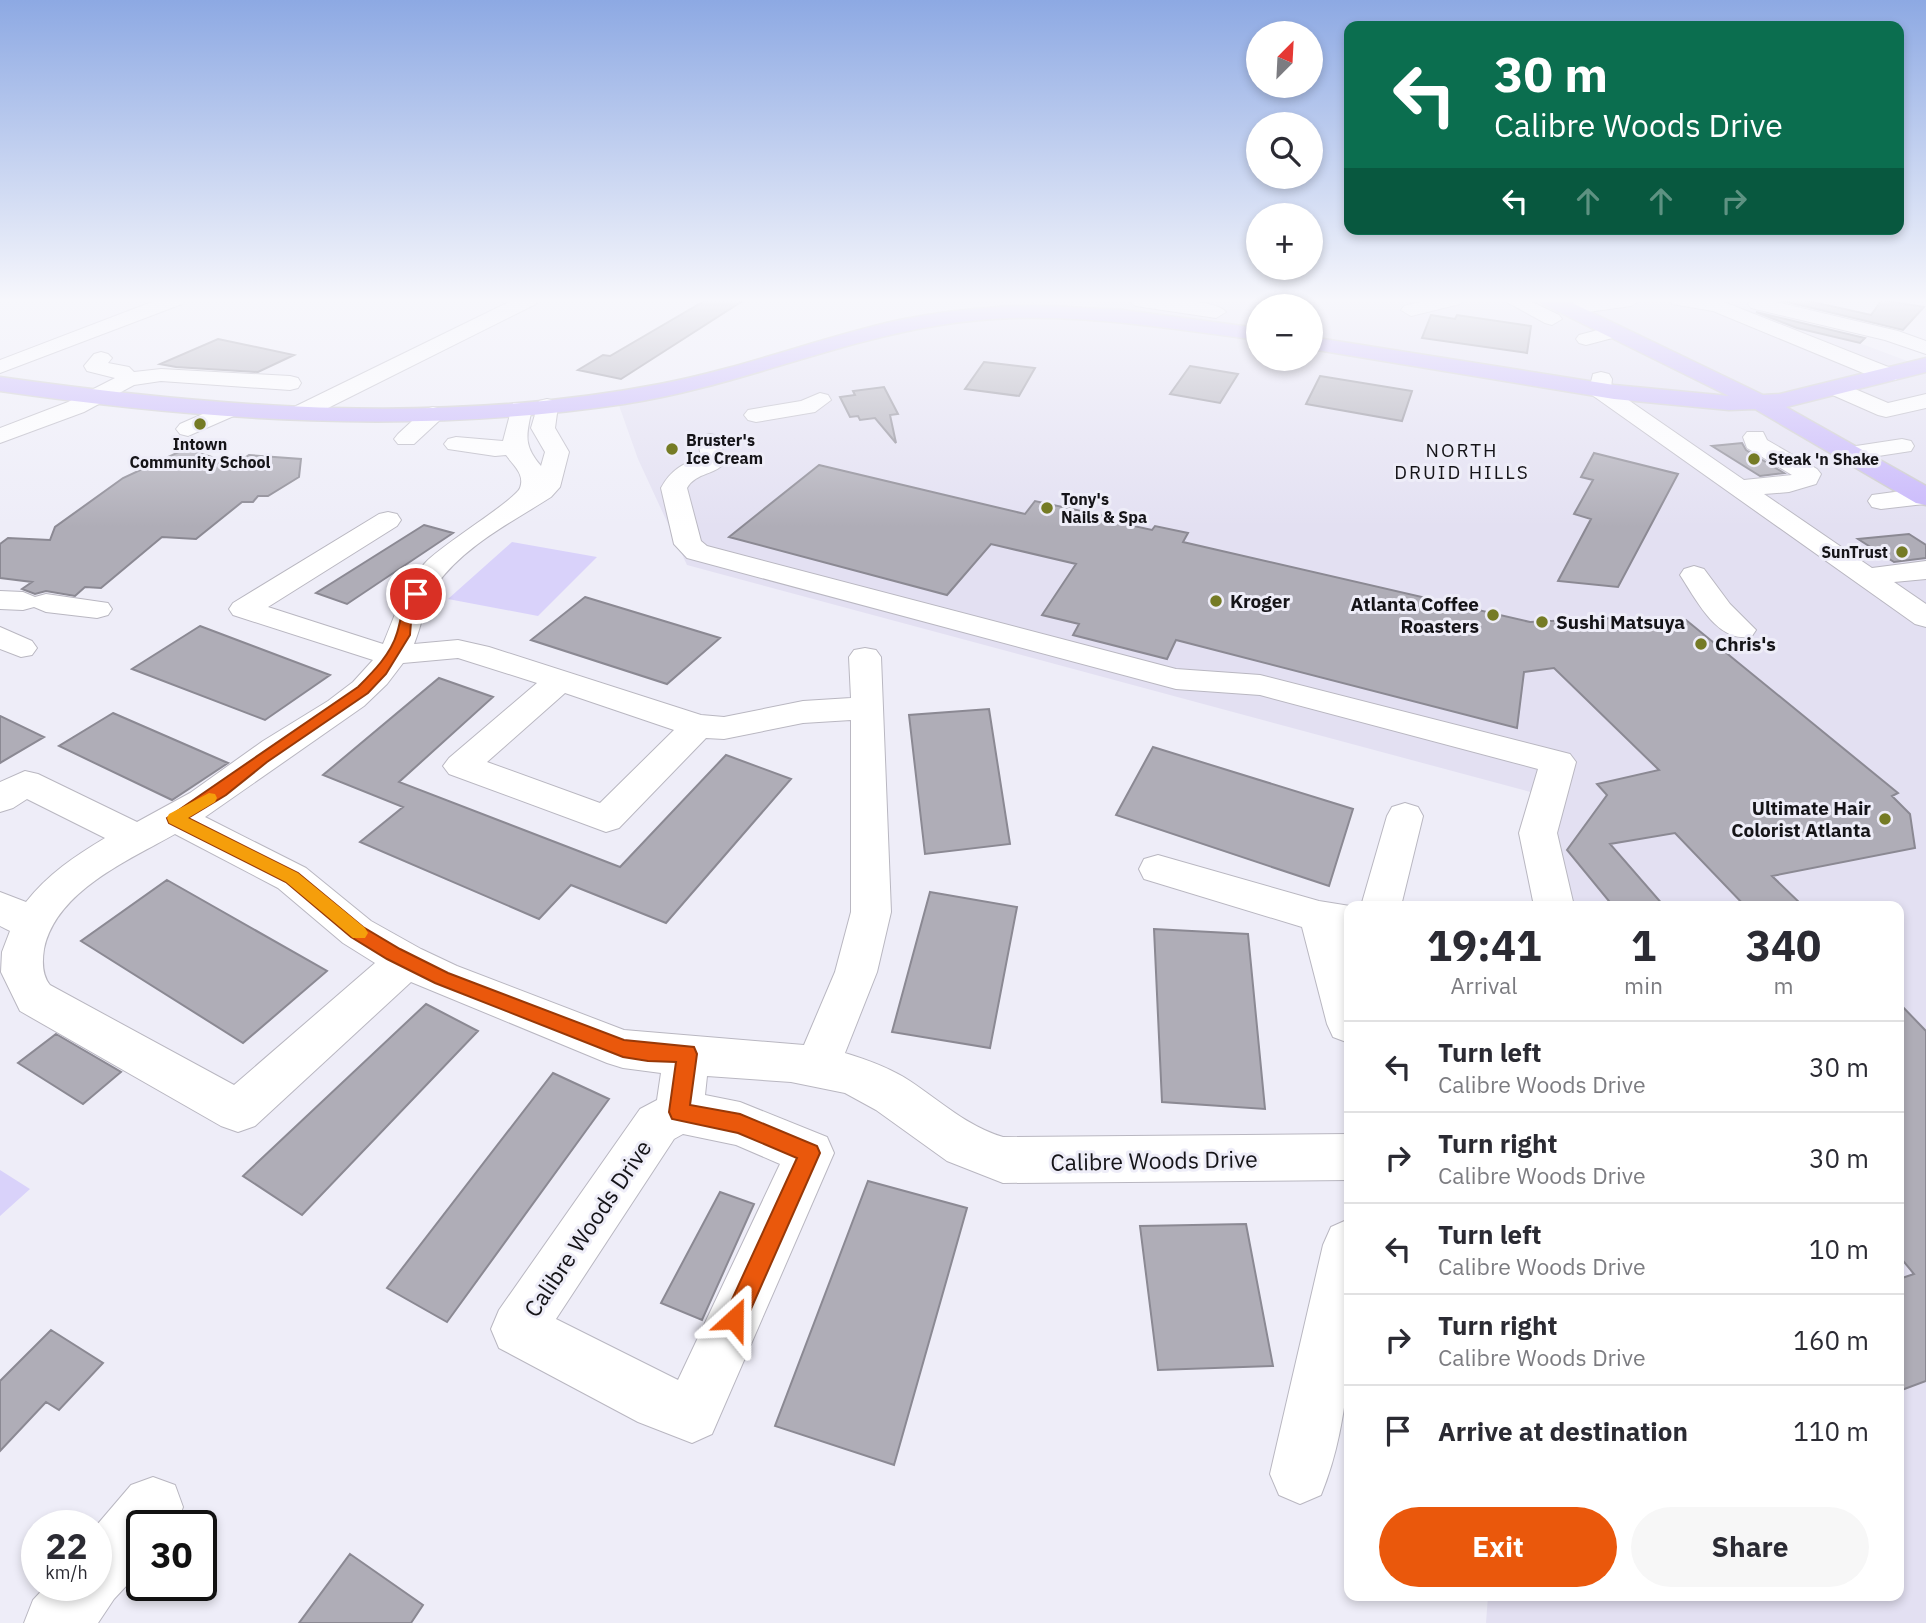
<!DOCTYPE html>
<meta charset="utf-8">
<style>
:root{--surface:#fff;--page:#f7f7f7;--text:#2b2b33;--muted:#7c7c81;--line:#e1e1e2;--accent:#ea580c}
body{margin:0;font-family:"IBM Plex Sans",sans-serif;background:var(--page);color:var(--text);height:100vh;display:flex;flex-direction:column;font-size:26px;white-space:nowrap}
*{box-sizing:border-box;margin:0}
p{font-size:23px;color:var(--muted)}
.icon{flex:none;width:38px;height:38px;fill:none;stroke:currentColor;stroke-width:2;stroke-linecap:round;stroke-linejoin:round}
.map{position:relative;flex:1;overflow:hidden}
.side{position:absolute;left:1344px;top:901px;width:560px;height:700px;display:flex;flex-direction:column;background:var(--surface);border-radius:14px;box-shadow:0 4px 10px #0003}
.side>*{flex:none}
.guide{position:absolute;left:1344px;top:21px;width:560px;height:214px;border-radius:14px;box-shadow:0 4px 10px #0003;background:#0b6e4f;color:#fff;overflow:hidden}
.needle{width:46px;rotate:24deg}
.buttons{position:absolute;left:1246px;top:21px;display:grid;gap:14px}
.buttons a{display:grid;place-items:center;width:77px;height:77px;border-radius:50%;background:var(--surface);box-shadow:0 4px 10px #0003;font-size:35px}
.speed{position:absolute;left:21px;top:1510px;display:flex;gap:14px;font-size:35px;font-weight:700;text-align:center}
.speed>*{display:grid;place-content:center;width:91px;height:91px;border-radius:50%;background:var(--surface);box-shadow:0 4px 10px #0003;line-height:1}
.speed small{font-size:18px;font-weight:400}
.speed .limit{border:4px solid #111;border-radius:10px;background:#fff;color:#111}
.pin{position:absolute;display:grid;place-items:center;width:60px;height:60px;color:#fff;margin:-30px;border:4px solid #fff;border-radius:50%;box-shadow:0 2px 7px #0007}
.me{position:absolute;width:77px;margin:-38px;rotate:24deg;stroke-linejoin:round;filter:drop-shadow(0 0 5px #0008)}
.turn{display:flex;align-items:center;gap:24px;height:147px;padding:0 35px;font-size:32px}
.turn .icon{width:91px;height:91px;stroke-width:2.5}
.turn b{display:block;font-size:49px;line-height:60px}
.lanes{display:flex;align-items:center;height:66px;padding:0 35px;background:#0003;justify-content:center;gap:35px;direction:ltr}
.lanes .off{opacity:.35}
.eta{display:flex;justify-content:space-evenly;align-items:center;height:119px;text-align:center}
.eta b{font-size:42px;font-weight:800;line-height:49px}
.button{display:flex;gap:14px;margin-top:auto;padding:14px 35px}
.button a{flex:1;height:80px;border-radius:42px;background:var(--accent);color:#fff;font-size:28px;font-weight:800;line-height:80px;text-align:center}
.button a+a{background:var(--page);color:var(--text)}
ul{padding:0;list-style:none}
li{display:flex;align-items:center;gap:21px;height:91px;padding:0 35px;border-top:2px solid var(--line)}
li div{flex:1}
li b{display:block;font-size:26px}
li em{font-style:normal}
.map>svg:first-child{display:block}
</style>
<div class="map">
<svg width="1926" height="1623" viewBox="0 0 1926 1623">
<rect width="100%" height="100%" fill="#eeedf8"/>
<path fill="#e3e0f2" fill-rule="evenodd" d="M1102 300H1718L1798 320 1926 368V1623H1486L1488 1596H1899V906H1541L1549 797 687 565 638 459 616 397 747 373 889 326 1042 306 1095 308ZM1258 306H1311V359H1258Z"/>
<path fill="#d9d2fa" d="M512 542 597 557 538 616 448 599Z
M0 1170 30 1189 0 1216Z"/>
<path fill="#afadb7" stroke="#8b8993" stroke-width="2" d="M706 300H744L621 379 578 370 603 355 610 356Z
M1779 300H1804L1871 315 1882 300 1924 307 1903 330Z
M1756 312 1865 338 1860 343 1797 328Z
M1431 315 1455 319 1457 315 1531 326 1527 353 1422 338Z
M218 339 294 355 258 372 176 367 160 364Z
M984 362 1035 368 1019 396 965 389Z
M1190 366 1238 374 1220 403 1170 394Z
M1320 376 1412 391 1402 421 1306 404Z
M884 387 898 414 890 415 896 443 875 418 860 420 858 416 850 417 840 397 855 395 853 391Z
M1742 443 1746 450 1784 473 1760 476 1712 446Z
M185 449 235 464 249 455 301 459 299 477 268 496H258L253 502H242L196 539 162 537 101 588 85 587 75 596 46 591 35 594 22 589 32 582 0 578V544L8 538 50 540 55 527 123 478Z
M1594 453 1678 474 1618 587 1558 581 1591 519 1574 514 1593 480 1581 477Z
M819 465 1025 514 1035 501 1109 517 1106 520 1152 530 1155 526 1188 533 1183 542 1530 622 1614 618 1625 629 1686 620 1898 793 1892 796 1910 814 1915 848 1772 876 1803 906H1745L1675 833 1610 844 1664 906H1613L1567 850 1607 795 1597 784 1659 770 1554 668 1524 672 1517 728 1176 640 1167 659 1073 635 1079 624 1042 615 1076 564 991 544 947 595 729 537Z
M424 525 453 533 347 604 316 593Z
M1909 534 1926 545V558L1894 562 1858 539Z
M585 597 720 638 667 684 531 640Z
M200 626 330 675 265 720 132 669Z
M439 678 493 697 399 782 620 867 726 755 791 779 666 923 571 885 539 919 360 842 403 807 323 775Z
M989 709 1010 844 925 854 909 715Z
M113 713 228 763 172 800 59 746Z
M0 716 44 737 0 763Z
M1153 747 1353 809 1329 886 1116 815Z
M167 880 327 971 243 1043 81 941Z
M930 892 1017 907 990 1048 892 1032Z
M1154 929 1248 934 1265 1109 1162 1102Z
M1899 1003 1926 1031V1381L1899 1391V1279L1914 1274 1899 1256Z
M426 1004 478 1031 302 1215 243 1176Z
M56 1034 121 1072 83 1104 18 1063Z
M553 1073 609 1099 447 1322 387 1288Z
M868 1181 967 1208 894 1465 775 1426Z
M720 1192 754 1204 702 1320 661 1303Z
M1246 1224 1273 1366 1158 1370 1140 1226Z
M51 1330 103 1363 59 1410 46 1402 0 1451V1381Z
M350 1554 423 1605 411 1623H299Z"/>
<g fill="none" stroke-linecap="round" stroke-linejoin="round">
<g stroke="#b9b7c1" stroke-width="2">
<path id="minor" d="M157 300H184L182 304 0 373V360Z
M513 300H538L536 304 310 417H294L291 412 294 407Z
M1127 300C1147 300 1213 297 1226 312L1216 318 1136 306Z
M1428 300H1462L1460 304 1411 316 1401 310 1404 306Z
M1503 300H1528L1559 315 1562 319 1552 325 1545 323Z
M1587 300H1640L1631 306 1566 315 1556 309 1559 305Z
M1670 300 1724 302 1896 370 1899 375 1896 380H1880L1713 311 1672 304Z
M1751 300H1767L1898 331 1926 341V354L1885 340 1751 308 1748 304Z
M1613 326 1620 328 1623 332 1620 336 1586 345 1579 343 1576 339 1579 335Z
M101 352 108 354 112 358 108 363 129 367 134 372 161 369 290 376 298 378 301 383 298 388 290 390 161 381 134 385 84 412 0 443V428L68 402 115 378 87 371 84 366 94 354Z
M1601 372 1609 374 1612 379 1611 388 1744 480 1792 475 1747 448 1743 437 1747 432H1763L1767 440 1817 469 1821 474 1816 484 1789 492 1764 494 1872 568 1926 561V579L1894 582 1926 604V627L1915 624 1592 395 1589 390 1593 374Z
M1836 381 1888 403 1926 394V408L1886 417 1878 415 1828 393 1825 388 1828 383Z
M820 393 828 395 831 400 815 412 756 422 748 420 744 415 748 410 801 401Z
M547 399 555 401 558 406 555 428 569 452 560 487 551 497C512 522 462 547 435 587 424 604 422 625 414 644L458 640 489 647 701 715 724 717 803 701 851 698 849 657 854 650 865 648 876 650 881 657 891 912 877 972 845 1053C868 1060 890 1068 910 1081 940 1101 968 1127 1003 1137L1349 1134V1180L1003 1183 947 1161 876 1110 845 1093 791 1082 707 1076 705 1095 740 1102 827 1137 834 1153 712 1434 692 1443 638 1422 499 1348 491 1329 499 1310 640 1109 657 1100 661 1073 623 1068 607 1063 411 982 255 1126 238 1132 221 1126 20 1011 1 972 2 952 10 931 0 926V892L26 902C48 874 75 856 105 838L27 799 13 808 0 812V782L25 771 38 774 137 822 190 793 263 741 328 701 353 682 373 660 233 615 229 609 233 603 379 514 388 512 397 514 401 520 397 526 268 607 383 644C396 614 403 586 426 562 443 544 514 501 520 488 525 474 514 466 506 455L495 456 448 449 444 444 448 439 456 437 503 441 513 403H529L532 408C527 434 522 444 541 466L545 452 531 428 539 401ZM458 658 537 683 449 758 443 766 449 774 606 832 619 828 706 738 724 739 803 723 851 720V912L835 972 804 1045 624 1030 457 966 421 949 371 921 306 868 205 817 364 706 387 684 403 663ZM565 693 674 730 600 803 487 762ZM175 834 278 888 343 943 375 963 234 1085 50 985C42 975 42 962 44 949 56 891 129 860 175 834ZM683 1134 736 1145 780 1164 678 1380 556 1319 674 1139Z
M228 403 236 405 239 410 236 415 188 436 180 434 176 429 180 424Z
M433 407 441 409 444 414 441 419 414 444H398L394 439 398 434 425 409Z
M710 434 718 436 726 461C717 475 696 472 687 488L701 541 707 546 1176 669 1260 675 1570 754 1576 762 1557 833 1574 906H1534L1519 833 1538 769 1260 695 1176 689 687 558 674 544 661 488C671 470 682 464 701 457L698 441 702 436Z
M1902 439 1911 441 1914 446 1911 451 1852 460 1843 458 1840 453 1843 448Z
M1924 488V504L1881 509 1872 507 1868 501 1872 495Z
M1694 566 1704 569 1730 604 1756 630 1752 636C1718 645 1696 599 1680 575L1684 569Z
M0 591 23 592 35 597 46 594 108 603 112 609 108 615 97 618 46 612 34 607 23 610 0 609Z
M0 627 32 641 37 648 32 655 21 657 0 649Z
M1405 803 1418 807 1423 816 1401 906H1361L1387 816 1392 807Z
M1158 855 1319 901 1350 906 1349 938 1345 937 1349 951V1043L1333 1037 1327 1024 1302 927 1144 879 1139 869 1144 859Z
M1349 1219C1353 1307 1355 1413 1321 1495L1300 1504 1279 1495 1270 1474 1323 1245 1331 1227Z
M153 1477 175 1485 183 1507 176 1526H142V1569L114 1599 98 1623H24L33 1600 46 1586H96V1526L131 1485Z"/>
</g>
<g stroke="#cccbcc" stroke-width="3">
<path id="major" d="M1540 300H1566L1763 395 1780 394 1926 358V372L1786 407 1926 486V505L1916 503 1755 409 1729 410 1614 399 1311 349V337L1614 385 1729 396 1543 304Z
M1032 305 1123 310 1258 328V340C1153 326 1046 307 940 325 833 342 732 388 624 404 415 435 208 421 0 391V377C218 408 442 426 660 384 740 369 816 339 895 321 941 311 986 307 1032 305Z"/>
</g>
<use href="#minor" fill="#fff" fill-rule="evenodd"/>
<use href="#major" fill="#c8b7fb" fill-rule="evenodd"/>
</g>
<linearGradient id="sky" x2="0" y2="1"><stop stop-color="#8da9e3"/><stop offset="0.57" stop-color="#f7f7fc"/><stop offset="1" stop-color="#f7f7fc" stop-opacity="0"/></linearGradient>
<rect width="1926" height="527" fill="url(#sky)"/>
<path fill="#ea580c" stroke="#983908" stroke-width="2" d="M416 591 423 594 411 622 410 635 386 674 368 693 267 762 226 795 188 818 298 873 363 927 400 949 448 973 624 1040 694 1047 697 1054 690 1105 740 1114 817 1146 820 1153 743 1327 734 1331 726 1327 723 1319 797 1158 738 1133 672 1119 669 1112 676 1062 648 1061 623 1057 435 983 387 959 351 937 286 882 169 823 167 818 358 687C373 672 391 654 397 633 401 621 403 596 416 591Z"/>
<path fill="#f59e0b" d="M209 793 215 794 217 798 215 802 188 818 298 873 365 928 368 933 365 938H353L286 882 169 823 167 818 169 814Z"/>
<g fill="#757b25" stroke="#eeedf8" stroke-width="2.5">
<circle cx="200" cy="424" r="7"/>
<circle cx="672" cy="449" r="7"/>
<circle cx="1754" cy="459" r="7"/>
<circle cx="1047" cy="508" r="7"/>
<circle cx="1902" cy="552" r="7"/>
<circle cx="1216" cy="601" r="7"/>
<circle cx="1493" cy="615" r="7"/>
<circle cx="1542" cy="622" r="7"/>
<circle cx="1701" cy="644" r="7"/>
<circle cx="1885" cy="819" r="7"/>
</g>
<g text-anchor="middle" dominant-baseline="central" stroke-width="6" stroke-linejoin="round" paint-order="stroke">
<g font-size="16" font-weight="bold" fill="#151418" stroke="#eeedf8" text-anchor="start">
<text x="686" y="440">Bruster's<tspan x="686" dy="18">Ice Cream</tspan></text>
<text x="200" y="444" text-anchor="middle">Intown<tspan x="200" dy="18">Community School</tspan></text>
<text x="1768" y="459">Steak 'n Shake</text>
<text x="1061" y="499">Tony's<tspan x="1061" dy="18">Nails &amp; Spa</tspan></text>
<text x="1888" y="552" text-anchor="end">SunTrust</text>
</g>
<g font-size="19" letter-spacing="2" fill="#151418" stroke="#eeedf8">
<text x="1462" y="450">NORTH<tspan x="1462" dy="22">DRUID HILLS</tspan></text>
</g>
<g font-size="19" font-weight="bold" fill="#151418" stroke="#eeedf8" text-anchor="start">
<text x="1230" y="601">Kroger</text>
<text x="1479" y="604" text-anchor="end">Atlanta Coffee<tspan x="1479" dy="22">Roasters</tspan></text>
<text x="1556" y="622">Sushi Matsuya</text>
<text x="1715" y="644">Chris's</text>
<text x="1871" y="808" text-anchor="end">Ultimate Hair<tspan x="1871" dy="22">Colorist Atlanta</tspan></text>
</g>
<g font-size="23" fill="#151418" stroke="#eeedf8">
<text transform="translate(1154 1160) rotate(-1)">Calibre Woods Drive</text>
<text transform="translate(587 1228) rotate(-56)">Calibre Woods Drive</text>
</g>
</g>
</svg>
<div class="buttons">
<a><svg class="needle" viewBox="-14 -14 28 28"><path d="M0-13l5 13h-10z" fill="#e53935"/><path d="M0 13l5-13h-10z" fill="#7c7c81"/></svg></a>
<a><svg class="icon" aria-label="search" viewBox="0 0 24 24"><circle cx="10" cy="10" r="6"/><path d="M15 15l6 6"/></svg></a>
<a>+</a>
<a>−</a>
</div>
<div class="speed"><div>22<small>km/h</small></div><div class="limit">30</div></div>
<div class="pin" style="left:416px;top:594px;background:#d93025"><svg class="icon" aria-label="arrive" viewBox="0 0 24 24"><path d="M6 21V4h12l-3 4 3 4H6"/></svg></div>
<svg class="me" style="left:734px;top:1319px" viewBox="-20 -20 40 40"><path d="M0-17L14 15 0 8-14 15z" fill="#ea580c" stroke="#fff" stroke-width="4"/></svg>
<div class="guide">
<div class="turn"><svg class="icon" aria-label="left" viewBox="0 0 24 24"><path d="M17 20v-9H6M10 6l-5 5 5 5"/></svg><div><b>30 m</b>Calibre Woods Drive</div></div>
<div class="lanes"><svg class="icon" aria-label="left" viewBox="0 0 24 24"><path d="M17 20v-9H6M10 6l-5 5 5 5"/></svg><svg class="icon off" aria-label="ahead" viewBox="0 0 24 24"><path d="M12 20V5M6 11l6-6 6 6"/></svg><svg class="icon off" aria-label="ahead" viewBox="0 0 24 24"><path d="M12 20V5M6 11l6-6 6 6"/></svg><svg class="icon off" aria-label="right" viewBox="0 0 24 24"><path d="M7 20v-9h11M14 6l5 5-5 5"/></svg></div>
</div>
<section class="side">
<div class="eta">
<div><b>19:41</b><p>Arrival</p></div>
<div><b>1</b><p>min</p></div>
<div><b>340</b><p>m</p></div>
</div>
<ul>
<li><svg class="icon" aria-label="left" viewBox="0 0 24 24"><path d="M17 20v-9H6M10 6l-5 5 5 5"/></svg><div><b>Turn left</b><p>Calibre Woods Drive</p></div><em>30 m</em></li>
<li><svg class="icon" aria-label="right" viewBox="0 0 24 24"><path d="M7 20v-9h11M14 6l5 5-5 5"/></svg><div><b>Turn right</b><p>Calibre Woods Drive</p></div><em>30 m</em></li>
<li><svg class="icon" aria-label="left" viewBox="0 0 24 24"><path d="M17 20v-9H6M10 6l-5 5 5 5"/></svg><div><b>Turn left</b><p>Calibre Woods Drive</p></div><em>10 m</em></li>
<li><svg class="icon" aria-label="right" viewBox="0 0 24 24"><path d="M7 20v-9h11M14 6l5 5-5 5"/></svg><div><b>Turn right</b><p>Calibre Woods Drive</p></div><em>160 m</em></li>
<li><svg class="icon" aria-label="arrive" viewBox="0 0 24 24"><path d="M6 21V4h12l-3 4 3 4H6"/></svg><div><b>Arrive at destination</b></div><em>110 m</em></li>
</ul>
<div class="button"><a>Exit</a><a>Share</a></div>
</section>
</div>
